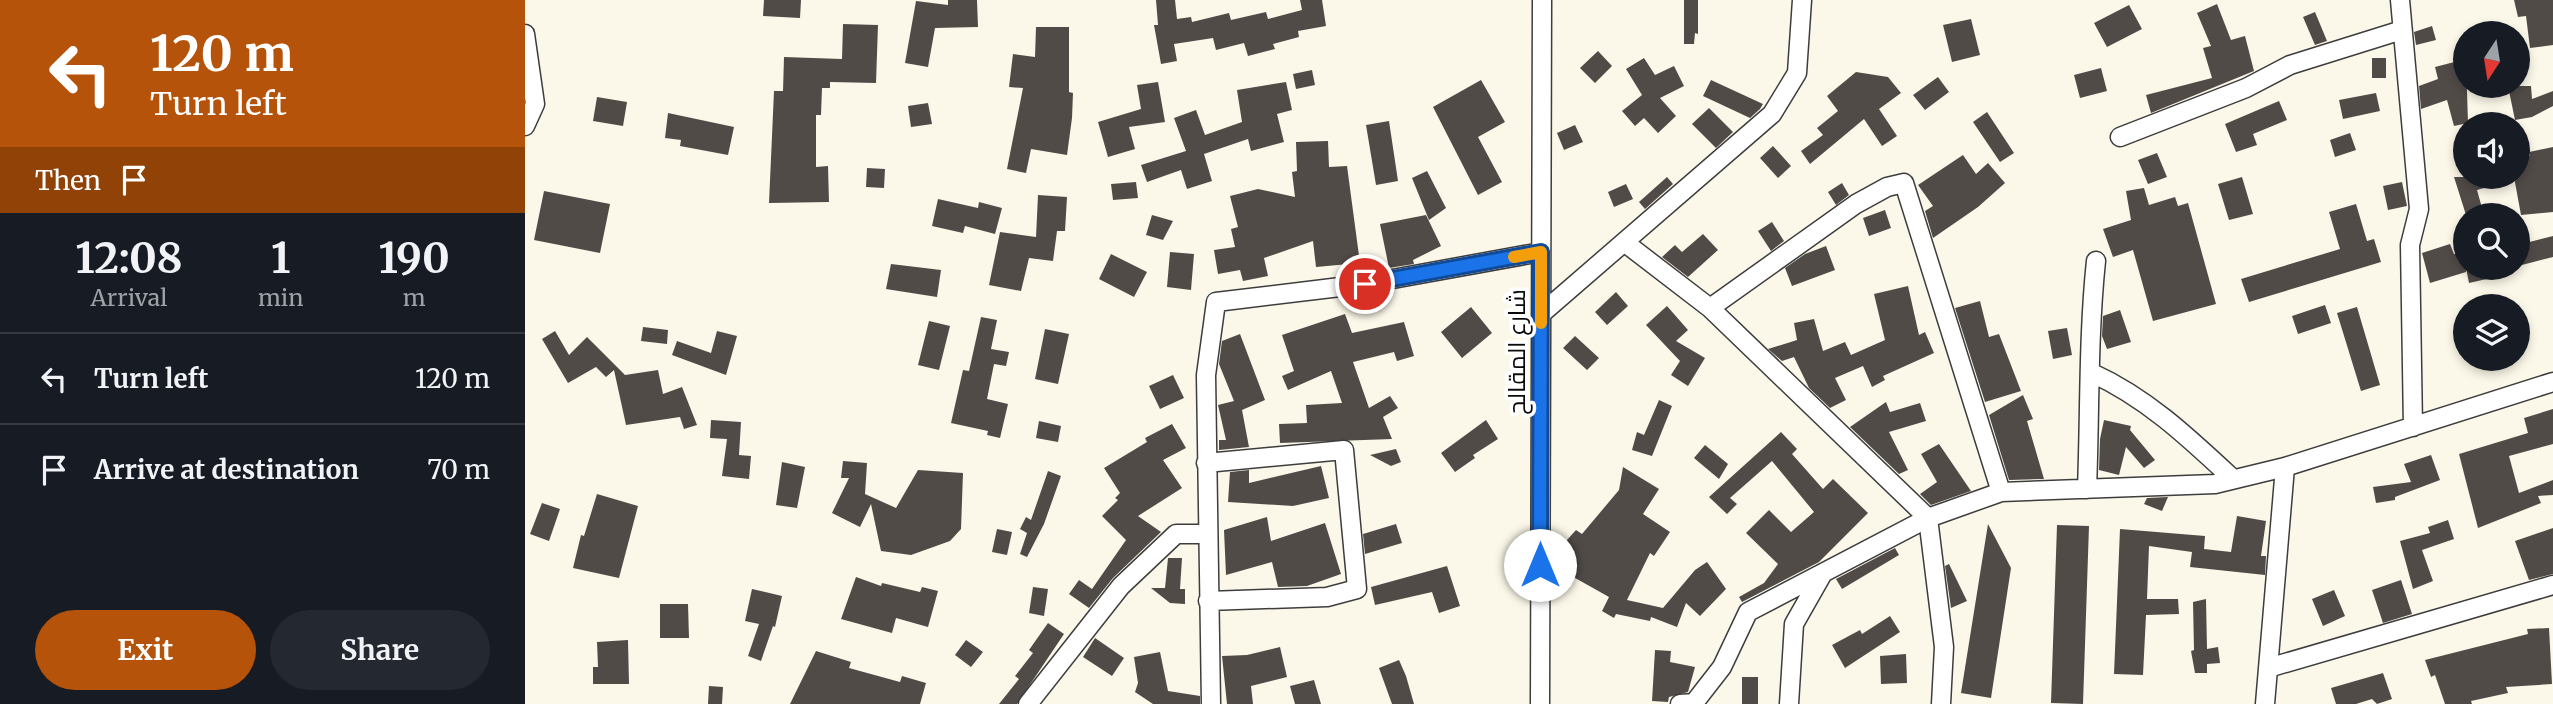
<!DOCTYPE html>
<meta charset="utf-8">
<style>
:root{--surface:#171b24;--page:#242831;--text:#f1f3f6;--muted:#9ea1a6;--line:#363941;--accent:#b45309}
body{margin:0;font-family:Merriweather,Cairo,serif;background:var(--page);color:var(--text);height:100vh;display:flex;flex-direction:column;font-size:26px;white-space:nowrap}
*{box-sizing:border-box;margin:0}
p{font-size:23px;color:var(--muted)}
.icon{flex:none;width:38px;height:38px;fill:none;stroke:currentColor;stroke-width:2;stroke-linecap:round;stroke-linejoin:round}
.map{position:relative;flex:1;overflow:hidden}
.drawer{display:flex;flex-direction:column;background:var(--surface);width:525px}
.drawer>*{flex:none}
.top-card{background:#b45309;color:#fff;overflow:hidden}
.needle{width:46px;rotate:192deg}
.fabs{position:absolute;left:1928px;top:21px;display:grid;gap:14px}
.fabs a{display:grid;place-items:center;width:77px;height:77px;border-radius:50%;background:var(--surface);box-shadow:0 4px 10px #0003;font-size:35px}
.pin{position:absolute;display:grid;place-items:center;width:60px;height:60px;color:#fff;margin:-30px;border:4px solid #fff;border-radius:50%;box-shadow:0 2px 7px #0007}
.me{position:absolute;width:77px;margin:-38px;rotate:0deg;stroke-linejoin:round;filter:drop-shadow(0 0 5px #0008)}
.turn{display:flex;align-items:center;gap:24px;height:147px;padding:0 35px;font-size:32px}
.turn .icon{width:91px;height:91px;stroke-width:2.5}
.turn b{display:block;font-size:49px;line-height:60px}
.then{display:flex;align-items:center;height:66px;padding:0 35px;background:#0003;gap:14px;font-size:26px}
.eta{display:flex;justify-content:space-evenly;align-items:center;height:119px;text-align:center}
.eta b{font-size:42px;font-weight:700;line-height:49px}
.button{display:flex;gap:14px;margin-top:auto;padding:14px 35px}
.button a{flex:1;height:80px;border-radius:42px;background:var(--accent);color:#fff;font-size:28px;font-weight:700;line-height:80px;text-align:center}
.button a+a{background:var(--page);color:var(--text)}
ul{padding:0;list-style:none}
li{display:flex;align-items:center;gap:21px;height:91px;padding:0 35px;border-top:2px solid var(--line)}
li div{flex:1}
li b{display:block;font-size:26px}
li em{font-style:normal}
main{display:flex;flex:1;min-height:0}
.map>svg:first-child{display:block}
</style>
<main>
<section class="drawer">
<div class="top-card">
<div class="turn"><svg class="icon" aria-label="left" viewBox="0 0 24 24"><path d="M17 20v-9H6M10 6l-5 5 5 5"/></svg><div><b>120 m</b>Turn left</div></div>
<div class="then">Then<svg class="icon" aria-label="arrive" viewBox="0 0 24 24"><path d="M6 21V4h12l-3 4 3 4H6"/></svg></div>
</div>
<div class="eta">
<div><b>12:08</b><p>Arrival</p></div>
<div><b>1</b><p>min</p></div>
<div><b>190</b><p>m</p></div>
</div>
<ul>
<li><svg class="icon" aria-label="left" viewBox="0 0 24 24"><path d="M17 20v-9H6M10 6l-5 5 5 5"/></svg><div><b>Turn left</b></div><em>120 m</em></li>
<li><svg class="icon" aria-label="arrive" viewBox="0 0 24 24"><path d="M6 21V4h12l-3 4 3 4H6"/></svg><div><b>Arrive at destination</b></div><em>70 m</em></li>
</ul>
<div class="button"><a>Exit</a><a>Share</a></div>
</section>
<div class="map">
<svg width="2028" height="704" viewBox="0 0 2028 704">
<rect width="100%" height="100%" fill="#fcf8e9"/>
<path fill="#514b48" d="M239 0H276L275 18 238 16Z
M423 0H452L453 27 410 28 403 67 380 63 391 1 423 5Z
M631 0H650L652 19 666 17 667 22 704 13 706 20 741 12 743 19 777 10 775 0H797L801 26 773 31 774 37 748 44 750 49 723 56 719 43 691 50 688 38 649 44 652 61 636 64 629 25H633Z
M1159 0H1173V34L1170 33 1169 44H1159Z
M1989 0H2028V45L2005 48 2001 16 1993 17Z
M1692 4 1706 40 1720 36 1729 71 1626 113 1621 95 1687 78 1678 48 1686 46 1672 13Z
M1604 5 1617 29 1582 47 1569 23Z
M1790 12 1802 41 1790 45 1778 17Z
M1446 19 1455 55 1427 62 1418 25Z
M318 24 353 25 351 83 305 82V88H297L296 115H291V167L303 166 304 202 244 203 249 91H258L259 57 317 59Z
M1907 26 1911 40 1891 45 1889 32Z
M511 27H544V92L548 93 547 118 542 155 506 149 501 173 482 169 498 88 484 87 488 54 510 57Z
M1073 51 1087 66 1070 83 1055 68Z
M1119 58 1130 75 1149 66 1159 86 1135 98 1151 116 1133 133 1119 118 1110 126 1097 111 1117 95 1101 69Z
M1847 58H1861V78H1847Z
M1941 59 1943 123 1929 126 1922 100 1896 109 1894 86 1913 79 1910 67Z
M1576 68 1582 91 1555 98 1549 75Z
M787 70 790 85 771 89 768 74Z
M1331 72 1363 77 1376 93 1354 109 1372 136 1357 146 1339 119 1285 164 1276 151 1298 135 1292 128 1313 111 1302 96Z
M1413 77 1424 92 1400 110 1388 95Z
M956 80 980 122 953 137 977 182 953 195 908 107Z
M1186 80 1238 104 1235 109 1225 118 1178 96Z
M633 82 640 122 604 127 610 149 583 157 573 122 616 109 612 85Z
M761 82 767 110 752 114 759 142 726 151 723 139 679 154 687 181 662 189 656 170 622 182 616 165 661 151 649 118 671 110 680 135 717 122 712 90Z
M1983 86H2006L2007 99 2028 91V106L2007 117 1990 120Z
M1851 93 1855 111 1818 119 1814 100Z
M72 97 102 102 98 126 68 121Z
M1754 101 1762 120 1728 134 1732 145 1711 152 1700 124Z
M403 103 407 124 386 127 383 106Z
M1184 108 1208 132 1191 148 1167 124Z
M1462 112 1489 153 1475 162 1448 122Z
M143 113 209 127 203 155 155 146 156 140 140 138Z
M864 121 873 181 851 185 841 125Z
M1050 125 1058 142 1039 150 1032 133Z
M1825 133 1831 150 1810 157 1805 140Z
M803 141 804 167 822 166 835 263 791 267 788 241 739 258 743 276 718 281 715 270 693 274 689 250 710 247 706 229 713 227 705 196 733 189 770 197 767 172 772 171 771 142Z
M1248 146 1266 166 1253 178 1235 158Z
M2028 147V212L1996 215 1989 177H1993V158L2005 156 2004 152Z
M1632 153 1642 177 1623 184 1613 160Z
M1438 155 1451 174 1463 163 1480 183 1453 207 1408 238 1400 211 1408 206 1393 185Z
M342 168 360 169 359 188 341 187Z
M902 171 921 208 904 220 887 178Z
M1142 177 1148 184 1120 209 1114 202Z
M1717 177 1728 214 1704 220 1693 184Z
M1929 177H1984V181L1952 190 1959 215H1941Z
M611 182 613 198 588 200 586 184Z
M1877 182 1882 206 1863 210 1858 186Z
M1317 183 1324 195 1311 205 1303 192Z
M1101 184 1108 199 1089 207 1083 192Z
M1619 188 1624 205 1650 197 1653 206 1663 203 1691 304 1628 321 1608 250 1588 257 1578 229 1606 220 1601 191Z
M19 191 85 204 75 253 9 240Z
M513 195 542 197 540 231H532L528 261 504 258 496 291 464 285 475 232 511 237Z
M413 199 453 208 454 202 477 208 470 234 440 226 438 233 407 226Z
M1831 204 1842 241 1849 239 1856 262 1724 302 1716 279 1815 249 1804 212Z
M1360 210 1366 228 1344 236 1338 218Z
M627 215 648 221 638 240 621 235Z
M901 215 916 246 888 260 889 264 864 268 855 224Z
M1247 222 1259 241 1246 251 1233 231Z
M1178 234 1193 250 1163 277 1137 257 1150 245 1157 252Z
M2028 236V257L1993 266V245Z
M1925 244 1929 254 1941 252V272L1905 283 1897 253Z
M1301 246 1310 270 1267 286 1260 268 1280 254Z
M645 252 669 254 666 290 642 287Z
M586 254 622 272 609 297 574 279Z
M366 264 416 270 412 297 361 289Z
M1941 268H1987L1988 273 1944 283Z
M1383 286 1394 335 1400 332 1409 353 1358 376 1360 380 1347 387 1338 366 1310 378 1321 400 1305 408 1284 388 1269 357 1257 361 1243 349 1272 340 1269 323 1289 319 1298 351 1320 342 1326 355 1360 340 1349 294Z
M1091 292 1103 306 1082 325 1070 312Z
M1455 301 1464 337 1474 334 1496 391 1460 402 1430 308Z
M1800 305 1806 323 1773 334 1767 316Z
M1142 306 1163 330 1151 341 1180 358 1163 386 1146 375 1155 361 1121 325Z
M946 307 967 333 937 358 916 332Z
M1832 307 1855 385 1836 391 1812 313Z
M1595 310 1606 342 1582 349 1577 336 1578 316Z
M820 314 827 333 879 322 889 356 872 361 869 352 828 362 844 408 865 396 873 408 858 417 867 439 755 443 754 424 782 423 781 405 817 403 806 371 763 390 757 376 769 371 757 335Z
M456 317 472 320 466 349 484 352 481 366 469 364 462 399 483 404 475 438 462 435 463 431 426 423 438 370 444 371Z
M404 321 425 326 414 370 393 365Z
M118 327 143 330 142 344 116 341Z
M1542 328 1547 355 1528 359 1523 331Z
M520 329 544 334 533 384 510 379Z
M30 331 44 355 62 337 100 375 133 370 138 394 157 387 172 425 159 429 155 417 101 425 89 370 81 377 71 367 43 383 17 339Z
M192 331 212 336 201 375 147 355 152 341 186 353Z
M715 334 740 400 717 410 724 447 694 450V440H701L693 405 709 401 694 364 697 341Z
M1050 336 1074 358 1062 370 1038 348Z
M648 375 659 398 635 409 624 386Z
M1498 395 1508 419 1502 421 1519 479 1484 480 1464 415Z
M1134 400 1147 406 1127 456 1107 450 1112 432 1119 435Z
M1361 402 1365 412 1395 403 1401 421 1364 432 1383 470 1374 474 1325 427Z
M2028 409V444L1984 456 1994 493 2028 480V495L2013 496 2016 503 1953 528 1934 454 2003 433 1999 418Z
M186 420 216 422 214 455 226 456 224 479 197 476 202 439 185 438Z
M961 420 973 439 948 455 950 458 930 472 916 453Z
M1579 420 1606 426 1605 430 1630 460 1619 468 1601 447 1594 475 1574 470 1575 439Z
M514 421 536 426 533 442 511 438Z
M647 424 661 448 638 460 657 488 613 516 636 532 588 578 564 608 544 594 554 580 567 589 601 540 577 516 593 500 590 498 595 493 579 468 622 442 620 438Z
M1256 432 1272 449 1267 454 1298 489 1308 479 1343 513 1294 562 1217 602 1214 597 1239 583 1253 564 1221 533 1244 510 1266 532 1289 512 1247 461 1205 498 1212 504 1202 514 1184 497Z
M1414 444 1446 491 1406 505 1395 494 1412 482 1396 454Z
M1180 445 1203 464 1194 479 1169 458Z
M871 449 876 462 866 466 845 455Z
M1906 455 1915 480 1870 497V500L1851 503 1848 487 1886 482 1879 464Z
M318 461 342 463 340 494 371 508 393 470 438 473 436 529 425 541 386 555 356 551 346 504 335 527 307 513 324 478H316Z
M257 462 280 467 272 508 251 505Z
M796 466 804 498 768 506 703 502 705 472 724 470V483Z
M1098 467 1134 489 1118 514 1145 532 1129 556 1125 553 1102 600 1138 608 1170 570 1182 562 1201 589 1175 616 1161 603 1152 627 1126 617 1125 621 1091 614 1089 618 1077 611 1084 597 1027 565 1033 550 1051 530 1057 534 1094 490Z
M523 471 536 476 519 524 502 557 495 554 502 533 495 529 501 517 506 520Z
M72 494 113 506 94 578 48 568 56 535 59 536Z
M1643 497 1637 511 1619 504 1622 498Z
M17 503 35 509 24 541 5 534Z
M1712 516 1741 521 1736 556H1741L1740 575 1665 567 1667 552 1624 546 1622 599H1653L1654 614 1621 615 1618 675 1589 674 1595 529 1680 536 1679 549 1706 552Z
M742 517 746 541 800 523 816 574 782 586 753 587 747 562 701 575 699 530Z
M1923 520 1929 539 1897 550 1908 581 1888 589 1875 541 1905 533 1903 527Z
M871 524 877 543 840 554 838 534Z
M1463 524 1486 568 1466 698 1436 693Z
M1532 525 1564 526 1558 704 1526 703Z
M2028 528V574L2004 580 1990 541Z
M472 529 487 532 482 555 467 552Z
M1370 548 1374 555 1317 589 1311 579Z
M643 558H657L655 589H660V604L645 603 626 588H640Z
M1424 564 1442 601 1426 608 1420 566Z
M922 566 935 606 914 613 907 592 850 605 846 587Z
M331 577 356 586 357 583 395 592 397 587 413 591 403 627 371 618 367 633 316 619Z
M1876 580 1887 614 1858 623 1847 590Z
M508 587 523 589 519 616 504 613Z
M227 589 257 596 250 627 248 626 236 661 223 656 234 624 220 621Z
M1809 590 1820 616 1798 626 1787 599Z
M1681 599 1682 649 1693 647 1695 663 1682 664V673H1670L1666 651 1669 650 1668 602Z
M135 604H163L164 638H135Z
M1365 616 1375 632 1320 668 1307 645 1335 630 1337 634Z
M523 623 539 634 492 704H474L494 679 490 676 508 653 504 650Z
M2024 628 2027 684 1981 687 1983 693 1946 701 1947 704H1920L1910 675 1906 677 1900 660 2003 634 2002 629Z
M570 638 599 658 587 676 558 657Z
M103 640 104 684H68V667H73L72 642Z
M441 640 458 652 446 667 430 655Z
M755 647 762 677 726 686 728 704H702L697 656 722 655Z
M1130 650 1146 651 1145 662 1170 667 1163 692 1144 697 1143 702 1127 701Z
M291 651 326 662 324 668 375 682 377 676 401 683 395 704H265Z
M635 652 643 691 675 696V704H628L610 692 613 683 609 657Z
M1381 654 1382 683 1356 684 1355 656Z
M874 660 881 676 889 704H867L854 668Z
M1858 673 1867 699 1852 704 1847 699 1831 704H1811L1806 688Z
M1217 677H1233V704H1217Z
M789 680 796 704H770L765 686Z
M184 686 198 687 197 704H183Z"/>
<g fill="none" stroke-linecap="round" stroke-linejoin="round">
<g stroke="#3d3d3d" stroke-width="21">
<path id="minor" d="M1875 0 1894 209 1885 245 1888 427
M0 34 10 104 0 126
M1595 137 1721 88 1765 65 1877 30
M1099 242 1185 308 1403 518 1419 647 1416 704
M1185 308 1331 204 1362 187 1379 183 1476 492
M1016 314 1247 114 1272 73 1277 0
M1567 373C1622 398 1664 438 1708 479
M681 463 819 450 832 589 802 597 683 601
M1562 489C1565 413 1563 337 1571 261
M1743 668 2028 585
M503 704 596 586 651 534H682
M686 704 681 375 691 302 840 284 1016 252
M1015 704 1017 0
M1155 704 1169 703 1197 667 1223 612 1403 518 1476 492 1690 484 1760 467 2028 382
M1264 704 1269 624 1298 573
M1740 704 1760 467"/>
</g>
<use href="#minor" stroke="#fff" stroke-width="18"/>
</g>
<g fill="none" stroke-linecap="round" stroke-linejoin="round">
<g stroke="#114b97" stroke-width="18">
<path id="route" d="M840 284 1016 252 1015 565"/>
</g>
<use href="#route" stroke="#1a73e8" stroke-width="12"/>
<path stroke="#f59e0b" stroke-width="12" d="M989 257 1016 252V323"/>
</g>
<g text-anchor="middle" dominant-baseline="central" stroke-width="7" stroke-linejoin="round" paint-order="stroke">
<g font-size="24" fill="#0a0a0a" stroke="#fff">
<text transform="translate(991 352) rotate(-90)">شارع المقالح</text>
</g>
</g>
</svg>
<div class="fabs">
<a><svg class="needle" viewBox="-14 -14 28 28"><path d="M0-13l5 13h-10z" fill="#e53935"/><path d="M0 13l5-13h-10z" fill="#9ea1a6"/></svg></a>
<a><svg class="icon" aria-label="sound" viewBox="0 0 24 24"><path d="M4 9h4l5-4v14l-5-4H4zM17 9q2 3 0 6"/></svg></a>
<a><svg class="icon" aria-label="search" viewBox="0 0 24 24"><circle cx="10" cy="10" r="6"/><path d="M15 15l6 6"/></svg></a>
<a><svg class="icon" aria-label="layers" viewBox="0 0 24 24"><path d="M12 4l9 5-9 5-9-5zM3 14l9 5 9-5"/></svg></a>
</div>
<div class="pin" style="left:840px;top:284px;background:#d93025"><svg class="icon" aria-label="arrive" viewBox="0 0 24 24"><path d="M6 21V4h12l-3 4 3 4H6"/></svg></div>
<svg class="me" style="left:1015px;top:565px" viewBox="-20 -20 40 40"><circle r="19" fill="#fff"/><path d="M0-13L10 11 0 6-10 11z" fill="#1a73e8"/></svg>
</div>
</main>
